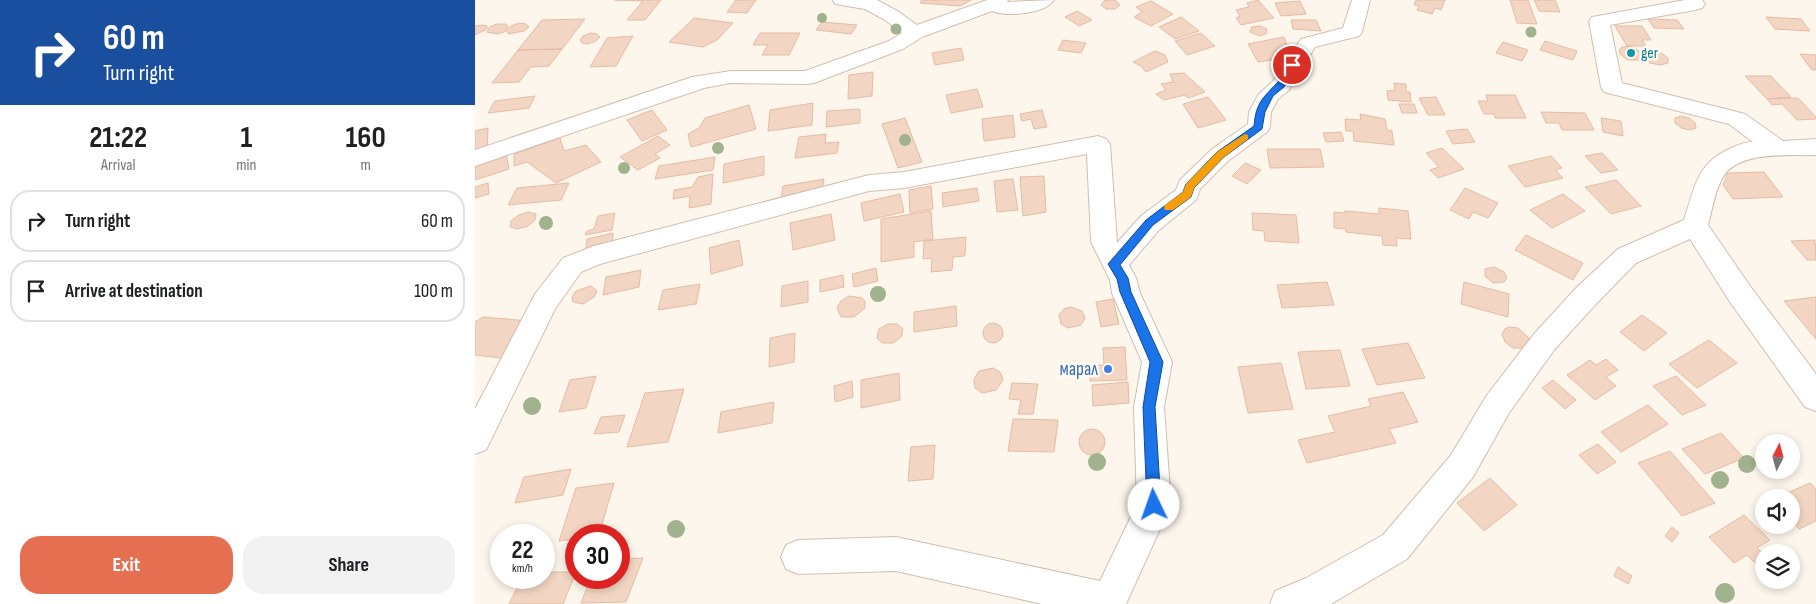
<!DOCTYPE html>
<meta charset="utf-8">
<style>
:root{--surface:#fff;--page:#f2f2f2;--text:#202124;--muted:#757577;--line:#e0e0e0;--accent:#e76f51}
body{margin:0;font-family:"Sofia Sans Condensed",sans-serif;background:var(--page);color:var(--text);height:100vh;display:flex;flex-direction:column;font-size:19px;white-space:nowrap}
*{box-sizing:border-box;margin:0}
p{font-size:16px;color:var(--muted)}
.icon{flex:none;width:28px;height:28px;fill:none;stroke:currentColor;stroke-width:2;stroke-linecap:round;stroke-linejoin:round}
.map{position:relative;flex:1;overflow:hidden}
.sheet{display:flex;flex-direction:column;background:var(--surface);width:475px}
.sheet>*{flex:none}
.top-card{background:#1a4fa0;color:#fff;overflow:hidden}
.needle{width:32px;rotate:6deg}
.tools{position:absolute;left:1280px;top:434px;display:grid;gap:10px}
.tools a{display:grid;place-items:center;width:45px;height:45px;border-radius:50%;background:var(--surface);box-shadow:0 2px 8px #0003;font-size:25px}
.speed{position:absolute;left:15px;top:524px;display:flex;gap:10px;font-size:25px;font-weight:700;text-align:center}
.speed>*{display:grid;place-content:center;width:65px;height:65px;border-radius:50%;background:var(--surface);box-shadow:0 2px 8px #0003;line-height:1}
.speed small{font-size:12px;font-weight:400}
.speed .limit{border:8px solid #d22;background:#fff;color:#111}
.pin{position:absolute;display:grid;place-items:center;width:42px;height:42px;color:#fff;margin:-21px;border:2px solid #fff;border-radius:50%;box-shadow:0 1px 5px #0007}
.me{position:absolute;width:55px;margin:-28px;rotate:357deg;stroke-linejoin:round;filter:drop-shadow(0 0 4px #0008)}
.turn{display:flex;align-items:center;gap:18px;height:105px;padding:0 20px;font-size:22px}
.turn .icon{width:65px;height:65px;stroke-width:2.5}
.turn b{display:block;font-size:35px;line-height:42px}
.eta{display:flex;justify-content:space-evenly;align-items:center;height:85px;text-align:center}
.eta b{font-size:30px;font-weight:700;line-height:35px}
.cta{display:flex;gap:10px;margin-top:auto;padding:10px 20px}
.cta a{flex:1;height:58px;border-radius:20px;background:var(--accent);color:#fff;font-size:20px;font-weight:700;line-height:58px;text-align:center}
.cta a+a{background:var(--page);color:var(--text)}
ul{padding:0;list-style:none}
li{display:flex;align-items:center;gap:15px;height:62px;margin:0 10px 8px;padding:0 10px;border:2px solid var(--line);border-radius:20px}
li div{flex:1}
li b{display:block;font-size:19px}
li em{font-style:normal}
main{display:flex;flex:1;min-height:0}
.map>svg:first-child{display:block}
</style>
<main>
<section class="sheet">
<div class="top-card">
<div class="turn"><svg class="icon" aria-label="right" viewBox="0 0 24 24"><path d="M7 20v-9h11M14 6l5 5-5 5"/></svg><div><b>60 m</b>Turn right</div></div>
</div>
<div class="eta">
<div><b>21:22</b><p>Arrival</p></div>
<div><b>1</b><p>min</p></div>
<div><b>160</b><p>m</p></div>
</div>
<ul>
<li><svg class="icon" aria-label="right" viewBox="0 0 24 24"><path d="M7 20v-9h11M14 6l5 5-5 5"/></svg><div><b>Turn right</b></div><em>60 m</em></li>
<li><svg class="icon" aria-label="arrive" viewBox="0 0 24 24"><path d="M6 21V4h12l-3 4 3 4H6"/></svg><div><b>Arrive at destination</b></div><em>100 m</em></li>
</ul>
<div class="cta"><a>Exit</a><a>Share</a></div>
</section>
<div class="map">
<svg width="1341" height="604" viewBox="0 0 1341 604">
<rect width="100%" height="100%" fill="#fdf6ec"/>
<path fill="#f3d5c3" stroke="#e6bba3" d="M139 0H186L170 20H152L168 1Z
M261 0H281L272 13 252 12Z
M447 0H496L485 6 445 3Z
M630 0H640L645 5 640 9H631L626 5Z
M783 0 799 18 766 25 761 18 765 16 761 10 774 7 772 3Z
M941 0H970L966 10 960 8 957 14 942 10 944 6 939 5Z
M1035 0H1053L1062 24 1042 23Z
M1059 0H1080L1085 12 1064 11Z
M676 1 698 14 676 26 659 17 667 12 661 7Z
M825 1 831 14 806 16 800 3Z
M602 11 617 20 604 26 590 17Z
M706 17 724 31 700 39 684 27Z
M1291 17 1326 19 1335 31 1300 29Z
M219 18 258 23 242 40 228 47 194 42Z
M110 19 87 49 43 50 67 20Z
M1173 19 1202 20 1209 29 1179 28Z
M816 20H841L846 31 818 29Z
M347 22 382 25 376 34 341 30Z
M44 23 51 24 54 27 49 31 34 34 31 31 36 26Z
M22 24H31L33 27 29 32 22 34 12 32 15 27Z
M8 25 12 26V29L0 35V26Z
M785 26 792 29 791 34 784 36 775 32 777 27Z
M1140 26H1167L1176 40H1167L1171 46H1152Z
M116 33 122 34 125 37 121 41 113 44 107 43 105 40 108 36Z
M285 33H325L314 55H287L293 45H278Z
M726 33 740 46 712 55 700 41Z
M158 36 141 66 115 67 132 38Z
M809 37 816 57 783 62 773 44Z
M588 40 611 43 606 53 583 50Z
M1070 41 1102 51 1098 60 1065 50Z
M1028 42 1053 50 1047 61 1021 53Z
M1155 46 1167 53 1166 60H1153L1145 54 1144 50 1147 47Z
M486 48 489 60 460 65 457 53Z
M87 49 74 66 56 67 44 82 17 83 43 50Z
M680 51 690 55 693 62 671 72 666 66 658 62Z
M1176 51 1186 53 1193 58V63L1185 65 1175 63 1168 57V53Z
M1325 54 1341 55V70H1337Z
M398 72 397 96 373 99 374 75Z
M709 73 730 92 713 98 710 95 689 100 681 94 691 90 686 84 698 82 695 74Z
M1270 76H1296L1316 97 1292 99Z
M919 83 931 84V92H935L936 102 913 100 912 91 920 90Z
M502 89 508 107 476 113 471 95Z
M1011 95H1040L1051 118H1020L1019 114H1009L1003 101H1013Z
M60 96 54 108 13 113 20 101Z
M733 97 751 120 723 128 708 104Z
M961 97 970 115H953L944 98Z
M1323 98 1341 117V119L1322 120 1307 104 1297 105 1292 99Z
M338 103 337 125 293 131 295 110Z
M924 104H939L942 113H927Z
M274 105 281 129 216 147 213 134 224 128 230 118Z
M385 109V123L351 127 352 111Z
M177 110 192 130 167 141 152 120Z
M567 110 572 127 559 129 556 119 547 121 545 114Z
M1066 112 1110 113 1119 130H1087L1084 123H1071Z
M885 114 910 119 912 130 917 131 919 145 879 141 878 131H871L870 119 886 120Z
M538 115 540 137 509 141 507 119Z
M1206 116 1214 118 1220 123 1221 128 1215 130 1206 128 1200 123V118Z
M430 118 447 162 423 168 407 124Z
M1126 118 1146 121 1148 136 1128 132Z
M13 128 12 152 0 155V131Z
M992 129 1000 142 978 144 971 131Z
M866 132 869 141 851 142 848 133Z
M351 134 350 143 364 142 362 153 320 158 324 137Z
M183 136 195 145 180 154 185 158 163 170 145 157Z
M85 138 89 151 111 145 126 162 81 183 52 162 39 166V154Z
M967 148 989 169 963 178 955 170 964 167 951 153Z
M792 149H845L849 167 795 168Z
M31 153 34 169 0 180V163Z
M1127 153 1143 170 1126 173 1110 156Z
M289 156V175L248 183 249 164Z
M1076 156 1087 168 1080 170 1088 178 1050 187 1033 166Z
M240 157 238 170 180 179 184 166Z
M770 163 786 170 772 184 757 176Z
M1289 172 1308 197 1258 199 1248 185 1253 173Z
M238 174 236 204 214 208 215 196 198 199 199 190 217 187 223 177Z
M569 176 571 212 548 216 545 177Z
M349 179 347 191 306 200 308 186Z
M538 179 543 210 522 212 519 181Z
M1141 180 1166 206 1136 214 1110 187Z
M13 183 14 194 0 198V187Z
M94 183 86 200 33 205 42 188Z
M456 186 458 209 435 213 434 190Z
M502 188 504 201 468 207 467 193Z
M990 188 1023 203 1013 218 998 212 994 219 975 210Z
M425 194 429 212 389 221 386 203Z
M1088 194 1110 211 1077 228 1055 210Z
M904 208 933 211 936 239 921 238 922 246 908 245 907 236 871 232V229L859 228V212L870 213V211L904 214Z
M456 211 458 239 439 242V257L406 262V219Z
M53 212 61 214 60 220 53 226 42 229 35 227 36 221 44 215Z
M140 213 137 230 110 235 112 231 119 229 123 216Z
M777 213 821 215 824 243 790 241 789 231 778 230Z
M356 214 360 240 318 250 315 223Z
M138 233 137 249 110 255 112 239Z
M1051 235 1108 263 1098 280 1040 250Z
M491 237 490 256 478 257 477 270 456 272 457 258 448 259 449 241Z
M264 240 268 265 236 274 234 248Z
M1340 240 1341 260H1332L1316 241Z
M1019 267 1029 272 1032 278 1029 282 1018 283 1010 276V269Z
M401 268 403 281 379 287 377 274Z
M166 270 164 287 128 295 131 277Z
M368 275 369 287 345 292V280Z
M333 281V302L306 307 307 286Z
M852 282 859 305 807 308 802 285Z
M989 282 1034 294 1033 317 986 304Z
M225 284 221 304 183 310 188 290Z
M116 286 122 291 119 297 108 304 98 302 97 297 101 291Z
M374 296 387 298 390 301V308L379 317H366L362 308 366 301Z
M1341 297V339L1309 301Z
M638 299 644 324 626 327 621 302Z
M481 306 482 326 439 332V312Z
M596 307 607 311 610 318 606 325 593 328 586 324 584 315 589 309Z
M1167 315 1192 333 1169 351 1145 332Z
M8 317 54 321 26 358 0 355V322Z
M508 333a10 10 0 1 1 20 0a10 10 0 1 1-20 0Z
M413 324H422L428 329 426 337 418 343H407L402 338 404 329Z
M1034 327 1043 328 1053 337 1054 343 1050 348H1038L1030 342 1027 334 1030 329Z
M320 333 319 362 294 367 295 338Z
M1234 340 1262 363 1222 388 1194 364Z
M933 343 950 378 902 385 887 349Z
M650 347 652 380 615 381V366L629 365 628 348Z
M865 350 875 386 831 389 823 352Z
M1131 359 1143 370 1131 377 1141 386 1120 400 1092 375 1115 360 1121 365Z
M806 363 818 409 773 413 763 367Z
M518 368 525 372 528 379 526 383 521 390 507 393 500 388 499 379 504 371Z
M424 373 425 400 386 408V380Z
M121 376 111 408 84 412 95 380Z
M1201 376 1231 405 1207 415 1178 386Z
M1078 380 1101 400 1090 409 1067 388Z
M377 381 378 397 360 402 359 386Z
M653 382 654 403 618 406 617 385Z
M537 383 563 384 558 414H543L546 400 534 399Z
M209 389 193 442 152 447 170 393Z
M928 392 943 422 914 429 921 443 832 463 823 440 860 432 853 416 896 406 893 399Z
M299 402 297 423 243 433 246 412Z
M1173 405 1193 424 1146 452 1126 432Z
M150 415 144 432 119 434 126 417Z
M538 419 583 420 579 452 533 451Z
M604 442a13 13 0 1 1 26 0a13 13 0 1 1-26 0Z
M1246 433 1269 458 1230 474 1207 449Z
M1123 444 1141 462 1122 474 1104 455Z
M460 445 458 479 433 481 436 447Z
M1195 451 1240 503 1207 516 1163 463Z
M96 469 88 495 40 503 49 477Z
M1015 478 1042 505 1009 531 982 503Z
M139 483 124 535H101V539L84 541 101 488Z
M1335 483 1341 489V521L1324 529 1316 520V498H1301Z
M1269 515 1295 540 1282 548 1289 555V566L1285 568 1272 555 1259 563 1234 537Z
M1197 527 1204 533 1197 542 1190 536Z
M168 558 151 602 106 603 116 578H144V559Z
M1143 567 1157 576 1153 584 1139 576Z
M69 572H101L88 604H34L47 578H69Z"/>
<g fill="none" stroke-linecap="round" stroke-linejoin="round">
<g stroke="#d1beb0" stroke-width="2">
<path id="minor" d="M358 0H402L424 12 442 25 512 0H533L532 2 579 0C570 14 532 17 517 11L447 37 428 49 339 83 332 84 256 83 229 88 0 166V150L217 77 256 71H330L414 41 427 33 410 20 390 9 360 4Z
M877 0H895L887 32 884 36 840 47 814 90 803 99 796 112 795 127 792 132 753 161 725 189 721 200 684 230 654 265 661 278 665 293 697 362 689 407 696 505 651 604H567L421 571 323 574 311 569 306 557 311 545 323 540 421 537 625 581 662 504 659 407 667 362 637 293 635 280 616 242 612 154 429 188 394 191 125 264 106 272 80 309 11 450 0 454V409L60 294 88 258 119 246 394 175 429 172 623 136 631 139 635 144 642 243 666 216 701 190 705 180 737 149 773 124 774 112 783 95 798 81 826 39 868 28Z
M1210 0H1227L1230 4 1227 8 1220 10 1135 25 1147 83 1270 114 1308 141 1341 139V155C1313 156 1259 150 1246 181 1239 194 1237 211 1233 225L1275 286 1341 374V411L1330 407 1255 302 1215 239 1161 263 1122 303 1079 350 1034 413 998 477 932 559 856 604H795L800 591 831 578 908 535 976 455 1012 395 1059 334 1102 287 1143 249 1209 220C1219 190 1221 165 1252 150 1261 146 1268 142 1278 142L1254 124 1129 92 1126 87 1114 21 1117 17Z"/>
</g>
<use href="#minor" fill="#fff" fill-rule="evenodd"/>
</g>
<g fill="#a0b28e">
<circle cx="347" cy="18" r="5"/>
<circle cx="421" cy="29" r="5.5"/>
<circle cx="1056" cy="32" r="5.5"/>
<circle cx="430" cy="140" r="6"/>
<circle cx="243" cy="148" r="6"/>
<circle cx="149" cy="168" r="6"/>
<circle cx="71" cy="223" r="7"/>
<circle cx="403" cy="294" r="8"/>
<circle cx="57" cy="406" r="9"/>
<circle cx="622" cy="462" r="9"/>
<circle cx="1272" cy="464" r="9"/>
<circle cx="1245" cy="480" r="9"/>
<circle cx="201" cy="529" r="9"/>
<circle cx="1250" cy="593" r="10"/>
</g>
<path fill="#1a73e8" stroke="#114b97" d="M814 63 822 65 809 87 798 96 790 112 787 129 749 157 719 188 716 197 678 225 645 265 653 278 656 292 688 362 680 407 686 505 684 510 679 512 674 510 672 505 668 407 675 362 645 292 642 279 633 264 671 220 708 192 711 184 742 152 779 126C781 103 787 99 801 84 807 79 810 70 814 63Z"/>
<path fill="#f59e0b" d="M770 134 773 135V139L749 157 719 188 716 197 698 210H690L689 208 690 205 708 192 711 184 742 152Z"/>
<circle fill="#0f9aa8" stroke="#fffaf3" stroke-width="2" cx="1156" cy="53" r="5"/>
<circle fill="#3f7fe0" stroke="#fffaf3" stroke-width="2" cx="633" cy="369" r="5"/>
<g text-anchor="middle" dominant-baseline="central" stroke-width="5" stroke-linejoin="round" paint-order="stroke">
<g font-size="16" fill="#0d838f" stroke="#fffaf3" text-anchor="start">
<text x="1166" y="53">ger</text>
</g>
<g font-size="19" fill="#366cbe" stroke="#fffaf3" text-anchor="end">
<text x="623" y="369">марал</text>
</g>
</g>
</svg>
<div class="tools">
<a><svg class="needle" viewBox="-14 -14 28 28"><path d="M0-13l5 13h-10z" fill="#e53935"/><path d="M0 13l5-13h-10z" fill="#757577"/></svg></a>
<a><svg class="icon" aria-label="sound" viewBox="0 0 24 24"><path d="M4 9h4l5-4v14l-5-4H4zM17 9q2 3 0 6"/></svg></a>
<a><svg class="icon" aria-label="layers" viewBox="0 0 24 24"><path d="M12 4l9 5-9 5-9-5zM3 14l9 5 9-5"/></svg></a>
</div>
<div class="speed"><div>22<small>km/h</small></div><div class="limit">30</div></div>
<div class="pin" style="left:817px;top:65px;background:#d93025"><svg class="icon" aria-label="arrive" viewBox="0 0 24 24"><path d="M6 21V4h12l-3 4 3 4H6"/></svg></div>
<svg class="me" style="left:679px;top:505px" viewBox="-20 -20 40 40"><circle r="19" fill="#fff"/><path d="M0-13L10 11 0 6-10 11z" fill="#1a73e8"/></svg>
</div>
</main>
